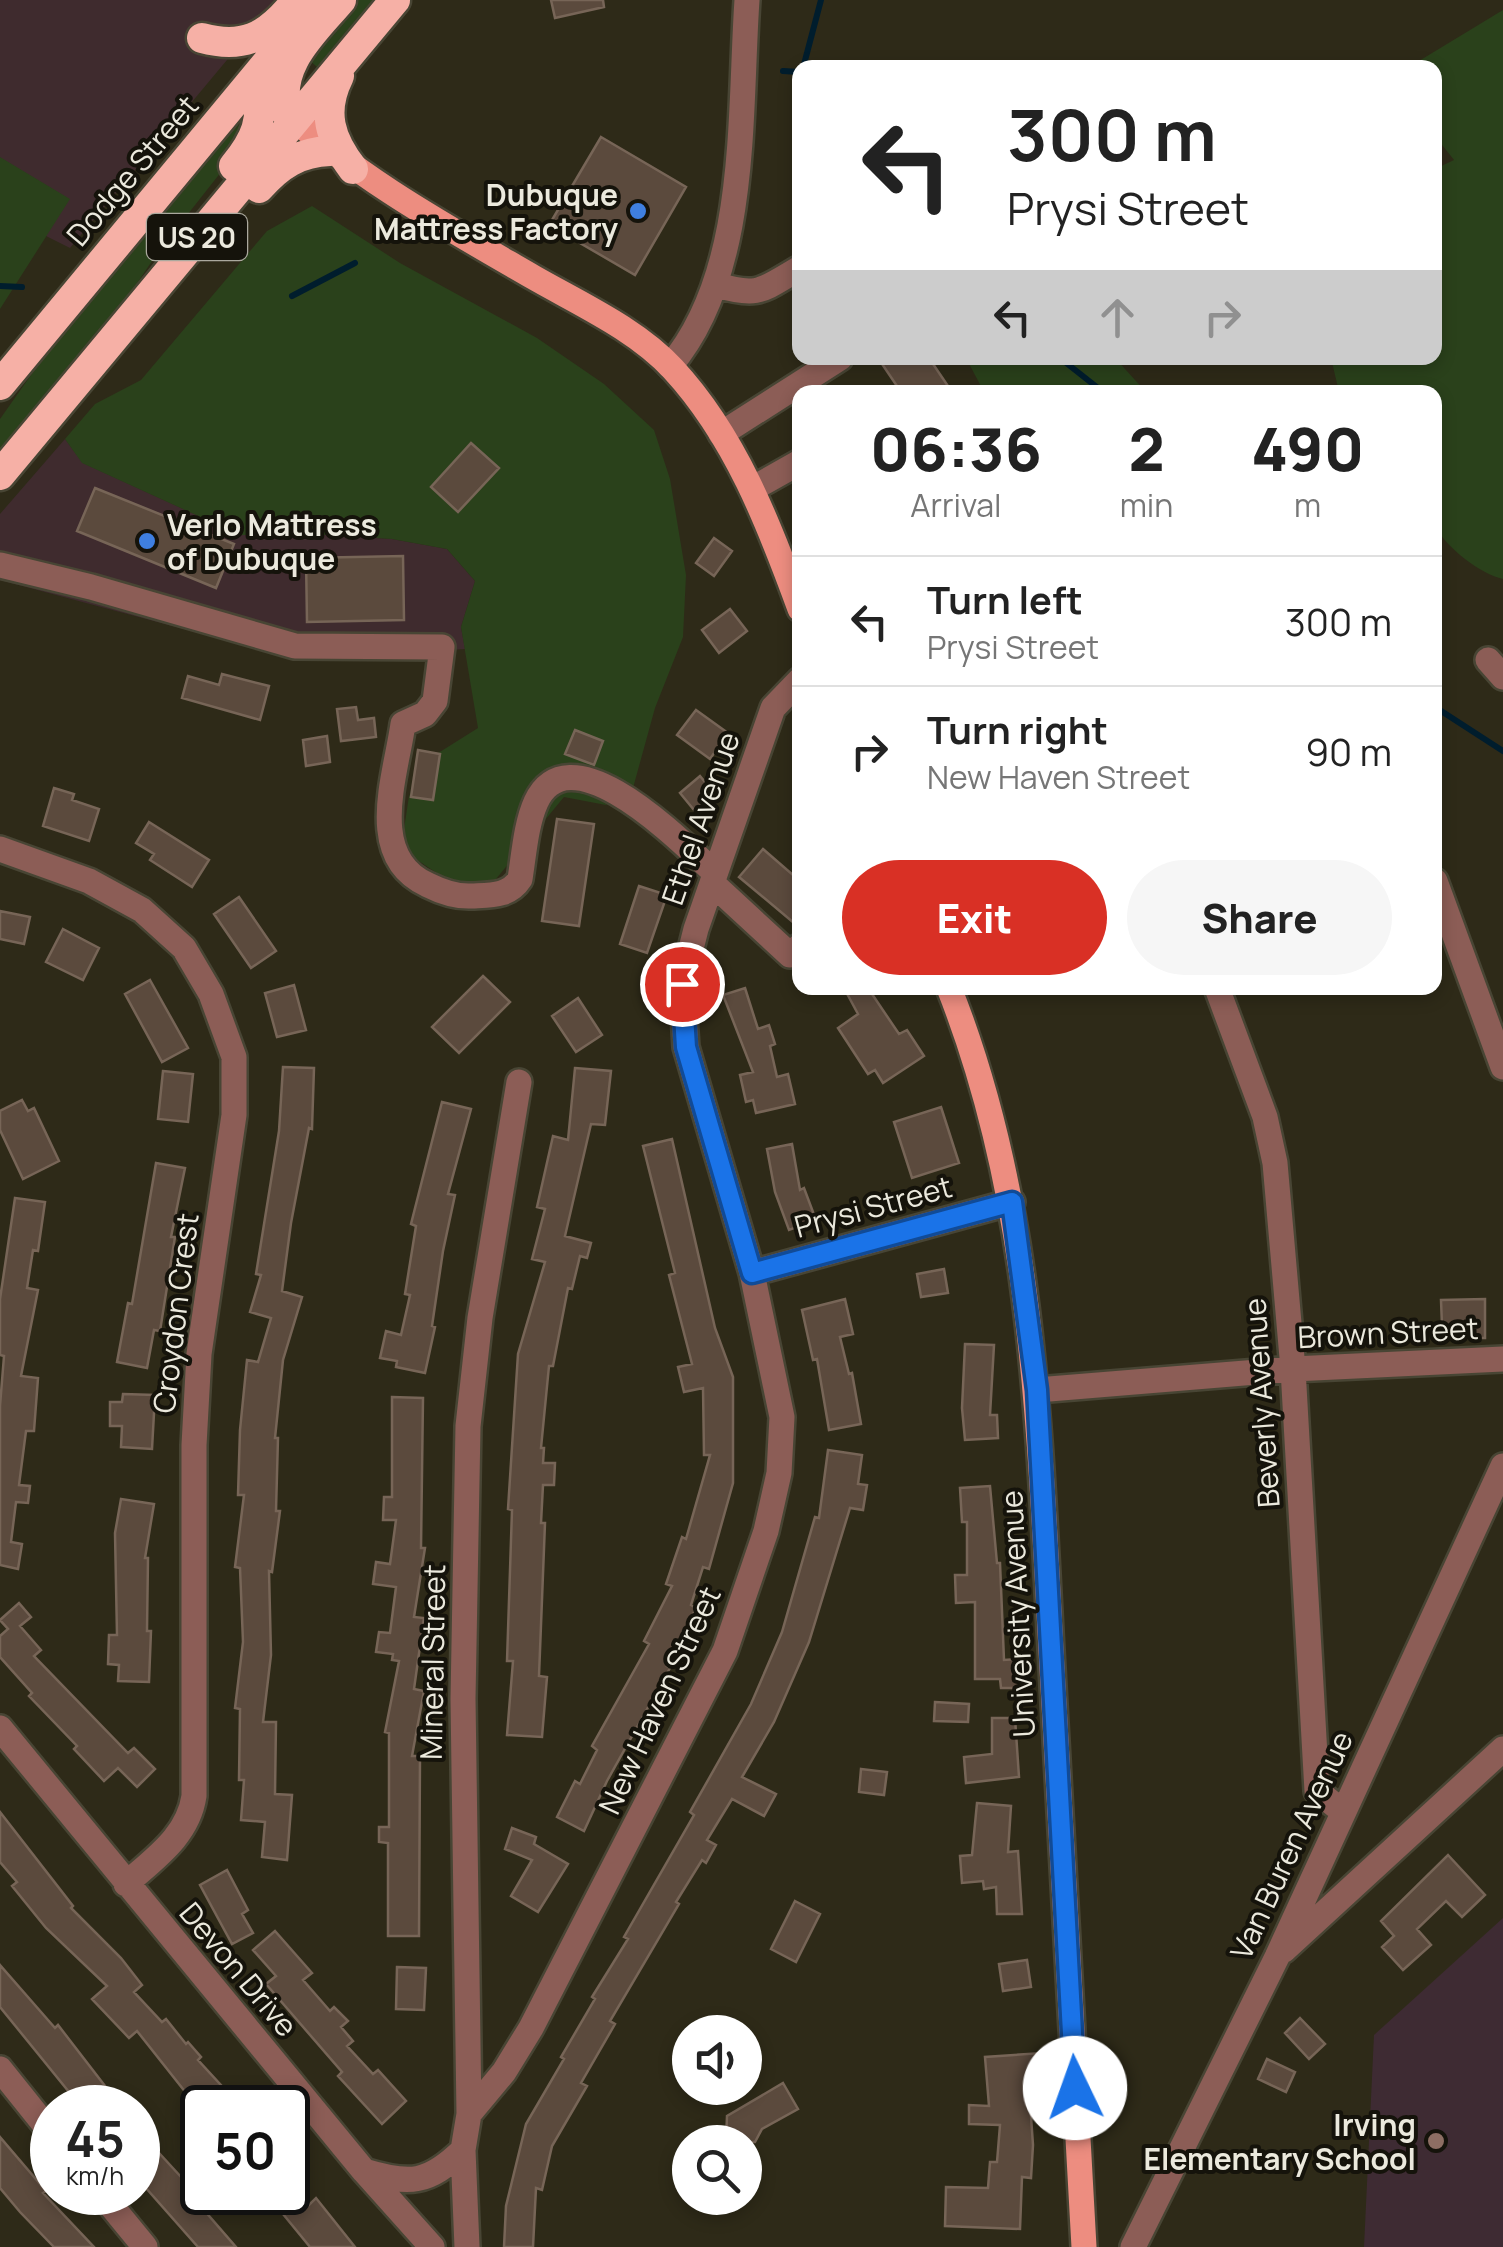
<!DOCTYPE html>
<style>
:root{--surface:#fff;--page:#f6f6f6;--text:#222;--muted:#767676;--line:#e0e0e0;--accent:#d93025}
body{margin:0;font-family:Manrope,sans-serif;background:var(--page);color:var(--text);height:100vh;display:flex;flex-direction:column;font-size:38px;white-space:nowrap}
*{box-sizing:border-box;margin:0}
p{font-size:32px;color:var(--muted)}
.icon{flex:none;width:55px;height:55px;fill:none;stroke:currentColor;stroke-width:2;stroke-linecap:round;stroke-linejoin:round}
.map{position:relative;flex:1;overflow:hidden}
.side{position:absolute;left:792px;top:385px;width:650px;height:610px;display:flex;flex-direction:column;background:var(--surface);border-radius:20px;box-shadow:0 5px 15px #0003}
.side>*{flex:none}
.hud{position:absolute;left:792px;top:60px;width:650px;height:305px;border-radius:20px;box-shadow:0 5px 15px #0003;background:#fff;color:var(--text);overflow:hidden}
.buttons{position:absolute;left:672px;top:2015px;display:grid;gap:20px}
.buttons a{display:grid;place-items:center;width:90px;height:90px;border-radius:50%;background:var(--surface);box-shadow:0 5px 15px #0003;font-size:50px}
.speed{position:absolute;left:30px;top:2085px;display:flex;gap:20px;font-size:50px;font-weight:700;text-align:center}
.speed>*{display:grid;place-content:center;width:130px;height:130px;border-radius:50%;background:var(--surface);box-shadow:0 5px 15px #0003;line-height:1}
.speed small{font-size:25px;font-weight:400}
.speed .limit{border:5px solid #111;border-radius:15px;background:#fff;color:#111}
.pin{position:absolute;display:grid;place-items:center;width:85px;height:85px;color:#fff;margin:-42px;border:5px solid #fff;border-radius:50%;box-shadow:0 2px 10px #0007}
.me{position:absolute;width:110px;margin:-55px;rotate:357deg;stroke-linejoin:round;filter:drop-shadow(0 0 8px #0008)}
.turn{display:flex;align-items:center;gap:35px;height:210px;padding:0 50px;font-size:45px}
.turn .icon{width:130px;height:130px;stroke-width:2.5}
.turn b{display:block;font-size:70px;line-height:85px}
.lanes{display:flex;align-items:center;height:95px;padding:0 50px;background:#0003;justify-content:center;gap:50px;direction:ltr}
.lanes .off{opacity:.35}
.eta{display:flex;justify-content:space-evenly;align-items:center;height:170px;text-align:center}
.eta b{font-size:60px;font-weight:800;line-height:70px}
.cta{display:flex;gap:20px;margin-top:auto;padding:20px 50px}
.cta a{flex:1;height:115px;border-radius:60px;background:var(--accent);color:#fff;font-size:40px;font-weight:800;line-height:115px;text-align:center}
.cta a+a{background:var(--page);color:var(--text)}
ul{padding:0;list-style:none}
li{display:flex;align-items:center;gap:30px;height:130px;padding:0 50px;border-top:2px solid var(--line)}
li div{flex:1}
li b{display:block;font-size:38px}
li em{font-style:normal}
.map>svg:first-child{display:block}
</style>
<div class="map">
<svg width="1503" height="2247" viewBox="0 0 1503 2247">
<rect width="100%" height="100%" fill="#2e2a18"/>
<path fill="#3f2b2e" d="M0 0H277L70 248 0 213Z
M65 439 83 463 240 535H329L392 539 447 549 475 581 461 627 465 649 300 660 0 580V514Z"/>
<path fill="#3e2b33" d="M1503 1918V2247H1364L1374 2035Z"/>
<path fill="#2a411b" d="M350 0H374L317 67 309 60Z
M1503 10V579C1481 574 1446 548 1436 527 1430 514 1435 414 1435 392H1339L1331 358H1435V169L1454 160 1435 136V68L1414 67V64Z
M240 124 243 126 240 148 158 252 132 291 0 450V419L43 358 193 172 229 132Z
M0 157 70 199 0 309Z
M312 206 400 263 537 338 604 384 654 430 670 479 686 575 683 637 655 708 633 788 606 805 564 797 486 891 447 880 401 849 409 796 435 755 478 728 461 627 475 581 447 549 392 539 329 535H240L82 463 65 439 95 404 141 380 267 231Z
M966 358H1115L1146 392H984Z"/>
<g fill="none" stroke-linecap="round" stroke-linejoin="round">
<path stroke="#001d2d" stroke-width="6" d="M803 68 821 0
M783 71 800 72
M0 286 22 287
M292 296 355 263
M1060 358 1103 392
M1435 707 1503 751"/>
</g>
<path fill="#5b4a3d" stroke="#776557" stroke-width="2.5" d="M551 0H603L604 7 555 18Z
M601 137 686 187 635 275 549 225Z
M878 358H929L952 392H901Z
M471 443 499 468 458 512 431 487Z
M95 488 234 544 216 588 77 531Z
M714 538 732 551 714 576 696 563Z
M403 556 404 620 307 622 306 558Z
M730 609 747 631 719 653 702 630Z
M222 674 269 686 260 720 182 698 188 676 219 685Z
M356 707 358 720 374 718 376 737 341 741 337 709Z
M696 710 728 733 710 759 677 735Z
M575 730 603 741 594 765 565 754Z
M327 736 330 762 306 766 303 740Z
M418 750 440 754 433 800 411 797Z
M700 776 714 793 694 810 680 793Z
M54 788 74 794 72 800 99 809 89 841 43 826Z
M557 819 594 824 579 926 542 921Z
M149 822 209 860 192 887 150 860 154 854 136 843Z
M763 849 800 881V928L739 877Z
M639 886 667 895 647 953 620 944Z
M239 897 276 951 251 968 214 914Z
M0 911 30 917 24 944 0 939Z
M63 929 99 948 83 980 46 962Z
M483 976 510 1002 459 1053 432 1027Z
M150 980 188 1048 162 1062 125 994Z
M294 985 306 1030 277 1037 265 993Z
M745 988 758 1029 769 1025 775 1044 770 1046 777 1077 788 1074 795 1104 756 1113 753 1100 746 1102 740 1075 753 1072 723 995Z
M844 988H868L899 1034 907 1030 924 1056 883 1083 875 1070 868 1074 838 1028 858 1014Z
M578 998 602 1035 576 1052 552 1016Z
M283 1067 314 1068 312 1129 309 1128 291 1223 282 1291 302 1297 283 1360 275 1438H278L276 1511H280L272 1572 269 1571 271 1655 263 1722H276L275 1794 292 1795 287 1860 262 1857 265 1822 241 1820 244 1780H239L240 1709 235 1708 243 1642 240 1568 235 1567 244 1495H238L240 1430 247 1360 258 1362 271 1318 250 1312 261 1275 256 1274 279 1131Z
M575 1068 611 1071 605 1125 591 1124 565 1236 591 1243 587 1258 580 1256 572 1289 568 1288 553 1366H549L541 1448H544L543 1463H555L554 1485H543L541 1523H545L539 1676 547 1677 542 1737 507 1735 513 1661H507L512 1510 508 1509 518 1354 545 1262 532 1259 545 1209 537 1207 553 1136 568 1140Z
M163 1071 193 1074 188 1122 158 1119Z
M22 1100 28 1111 34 1108 59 1161 23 1179 0 1130V1111Z
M442 1102 471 1109 448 1194 455 1195 443 1251 432 1326 435 1327 425 1373 396 1367 397 1361 380 1358 386 1331 401 1335 410 1295 405 1294 416 1226 411 1224Z
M941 1107 959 1163 912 1178 894 1122Z
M672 1139 715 1328 733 1377V1483L709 1569 703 1567 691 1605 696 1608 667 1666 670 1668 607 1781 584 1831 557 1817 575 1781 580 1784 597 1750 592 1746 649 1644 644 1641 672 1586 666 1584 682 1537 686 1539 710 1455H704L703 1388 684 1392 678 1367 692 1364 669 1275 675 1273 643 1146Z
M792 1144 800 1190 804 1188 816 1220 789 1230 775 1192 767 1149Z
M156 1163 185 1168 171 1237H175L160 1331 154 1330 147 1368 117 1362 128 1303 132 1304Z
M15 1198 45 1202 38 1251 33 1250 27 1288 38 1290 21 1376 38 1378 34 1431H26L19 1485 30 1486 28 1503 16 1502 11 1542 22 1544 18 1569 0 1565V1406L4 1356 0 1355V1299Z
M944 1269 948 1293 921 1297 917 1274Z
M845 1299 853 1334 840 1337 849 1374 852 1373 861 1424 829 1430 817 1359 813 1360 802 1310Z
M1485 1299V1338H1463V1326H1442L1441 1300Z
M965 1344 994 1345 990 1415H997L998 1438 965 1440 962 1408Z
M123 1394 155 1395 152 1449 121 1447 122 1426H110V1402H122Z
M392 1397 423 1398 421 1548H425L414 1617 424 1618 414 1689 424 1691 412 1756H420L419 1936H388V1843L379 1842V1827H389V1733L385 1732 399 1661 392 1660 393 1654 376 1652 379 1632 390 1633 396 1587 373 1584 376 1562 390 1564 396 1520H383L384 1497H392Z
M828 1450 862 1455 858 1484 867 1485 863 1510 850 1508 809 1642 774 1722 742 1777 776 1794 764 1816 732 1799 707 1840 716 1845 706 1863 702 1860 676 1902 679 1904 610 2021 615 2024 581 2083 587 2086 552 2146 542 2190 536 2188 533 2247H504L506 2206 526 2124 564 2059 561 2057 595 1999 592 1997 628 1939 624 1937 694 1815 690 1812 751 1704 782 1632 815 1517 819 1518Z
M990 1486 997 1563H1000L1004 1660 1018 1659V1688H1001L1000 1679H975V1602L956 1603 955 1575H967V1522H962L960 1488Z
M121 1499 154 1504 145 1558H148L147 1631H151L149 1682 118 1681 119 1665 108 1664 109 1635H117L115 1533Z
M19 1603 31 1617 20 1626 41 1650 34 1656 128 1753 134 1748 155 1769 137 1787 118 1768 104 1781 74 1749 77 1746 29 1696 32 1693 0 1657V1636L8 1629 0 1620Z
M935 1702 969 1704 968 1722 934 1721Z
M992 1718H1015L1019 1777 966 1783 964 1757 992 1754Z
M861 1769 887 1772 884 1795 859 1792Z
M977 1803 1011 1806 1008 1852 1018 1851 1022 1914H997L996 1887 984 1889 983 1881 962 1883 960 1856 972 1855Z
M0 1812 73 1906 71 1908 121 1958 142 1985 134 1992 162 2022 166 2019 186 2044 188 2042 201 2057 198 2060 242 2108H198L137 2031 129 2038 92 1999 107 1986 46 1928 12 1886 17 1882 0 1862Z
M512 1828 536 1837 534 1844 568 1864 538 1912 511 1896 532 1860 505 1849Z
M1448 1855 1485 1895 1462 1917 1446 1901 1417 1929 1431 1945 1403 1970 1382 1947 1394 1936 1381 1921Z
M227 1870 248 1910 242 1914 253 1933 232 1944 200 1885Z
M795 1901 820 1914 796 1962 771 1949Z
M275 1931 312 1973 303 1980 330 2011 334 2007 348 2021 341 2027 353 2041 347 2046 373 2074 378 2070 406 2101 382 2124 338 2076 342 2072 266 1984 276 1976 253 1950Z
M1027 1960 1031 1987 1003 1991 999 1964Z
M0 1965 55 2028 58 2025 122 2108H82L0 2007Z
M397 1967 426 1968 424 2010 396 2009Z
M1300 2018 1325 2044 1309 2059 1285 2033Z
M1042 2053 1045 2086 1029 2087 1033 2145 1031 2178 1022 2177 1020 2229 945 2226 946 2187 988 2188 990 2162H997L1000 2125 969 2124V2105L989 2106 985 2057Z
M1267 2059 1295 2072 1286 2092 1258 2079Z
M783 2083 798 2109 762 2129 755 2142H726L727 2116Z
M138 2130 193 2190 198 2185 213 2202 204 2210 236 2247H198L138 2179Z
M0 2137 46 2191 43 2193 94 2247H54L20 2212 0 2188Z
M288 2179 309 2205 316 2198 355 2247H310L265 2192H288Z"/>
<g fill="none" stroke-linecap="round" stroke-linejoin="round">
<g stroke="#484534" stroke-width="30">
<path id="minor" d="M717 285C760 298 763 289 800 268
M670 366C749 273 739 117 747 0
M721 434 840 358
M752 489 800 462
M0 565 91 587 295 646 442 647 435 701 425 714 403 724C396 775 365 857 428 885 442 892 456 897 472 896 492 895 509 896 520 879 524 854 526 824 536 802 571 727 685 846 715 873
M1488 660 1503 677
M0 849 89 881 142 910 184 948 211 994 234 1057V1115L199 1354 194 1445V1796C188 1836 155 1858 126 1884
M1435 881 1503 1067
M712 883 790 955 800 946
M1217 988 1265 1117 1275 1163 1293 1369 1317 1791 1342 1811
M752 1273 1012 1202
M1037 1390 1293 1369 1503 1359
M0 1728 364 2171 432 2247
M1284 1950 1503 1749
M0 2069 52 2134
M469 2114 504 2072 531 2028 725 1651 766 1531 779 1473 782 1417 752 1273 686 1047 682 984 696 929 773 708 800 680
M364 2171C410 2185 428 2184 463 2150
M100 2192 145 2247
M467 2247 463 2150 469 2114 463 1699 468 1426 480 1318 519 1082
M1133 2247 1277 1957 1503 1466"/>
</g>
<g stroke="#484534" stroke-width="30">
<path id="major" d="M282 108C357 178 445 226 533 277 580 304 636 329 673 369 735 436 769 524 800 609
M949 988C1033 1199 1039 1426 1051 1650 1062 1849 1073 2048 1084 2247"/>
</g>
<g stroke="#484534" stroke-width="35">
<path id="highway" d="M202 38C243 49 266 37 292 6
M339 76C321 112 330 139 353 169
M287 114C274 66 313 33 341 0
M234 166C256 139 264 120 257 86
M259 188C279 165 299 152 330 151
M0 385 319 0
M0 475 395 0"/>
</g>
<use href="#minor" stroke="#8c5d56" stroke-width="25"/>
<use href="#major" stroke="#ed8d80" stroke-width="25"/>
<use href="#highway" stroke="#f6b0a6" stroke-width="30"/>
</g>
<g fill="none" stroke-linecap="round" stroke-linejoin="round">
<g stroke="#114b97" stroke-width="25">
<path id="route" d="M682 984 686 1047 752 1273 1012 1202 1037 1390 1075 2088"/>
</g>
<use href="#route" stroke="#1a73e8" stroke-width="18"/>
</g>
<g fill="#3f7fe0" stroke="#15130b" stroke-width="4">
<circle cx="638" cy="211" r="10"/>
<circle cx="147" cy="541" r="10"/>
</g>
<circle fill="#8d6e63" stroke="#15130b" stroke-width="4" cx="1436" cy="2141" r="10"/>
<g text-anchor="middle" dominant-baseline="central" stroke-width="8" stroke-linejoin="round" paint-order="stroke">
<rect fill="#15130b" stroke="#aba99e" stroke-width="2.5" x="147" y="214" width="100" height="46" rx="8"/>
<g font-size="28" font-weight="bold" fill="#ebe9dd">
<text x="197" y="237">US 20</text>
</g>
<g font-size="30" fill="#ebe9dd" stroke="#15130b">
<text transform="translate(132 170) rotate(-50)">Dodge Street</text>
<text transform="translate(700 818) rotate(-71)">Ethel Avenue</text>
<text transform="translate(873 1206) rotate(-15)">Prysi Street</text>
<text transform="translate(175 1313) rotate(-83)">Croydon Crest</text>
<text transform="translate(1388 1332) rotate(-3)">Brown Street</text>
<text transform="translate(1261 1403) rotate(-94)">Beverly Avenue</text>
<text transform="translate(1017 1614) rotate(-93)">University Avenue</text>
<text transform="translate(432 1662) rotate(-89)">Mineral Street</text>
<text transform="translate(659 1700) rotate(-65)">New Haven Street</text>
<text transform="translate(1291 1845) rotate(-65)">Van Buren Avenue</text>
<text transform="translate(239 1969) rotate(50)">Devon Drive</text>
</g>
<g font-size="30" font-weight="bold" fill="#ebe9dd" stroke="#15130b" text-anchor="end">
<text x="618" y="194">Dubuque<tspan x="618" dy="34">Mattress Factory</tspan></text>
<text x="167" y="524" text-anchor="start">Verlo Mattress<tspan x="167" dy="34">of Dubuque</tspan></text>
<text x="1416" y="2124">Irving<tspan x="1416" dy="34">Elementary School</tspan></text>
</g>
</g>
</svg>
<div class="buttons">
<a><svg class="icon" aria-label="sound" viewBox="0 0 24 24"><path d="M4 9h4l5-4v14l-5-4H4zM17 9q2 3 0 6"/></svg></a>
<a><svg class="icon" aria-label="search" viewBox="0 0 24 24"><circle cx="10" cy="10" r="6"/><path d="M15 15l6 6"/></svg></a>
</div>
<div class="speed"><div>45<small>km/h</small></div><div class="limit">50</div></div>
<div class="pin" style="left:682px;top:984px;background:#d93025"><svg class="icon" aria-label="arrive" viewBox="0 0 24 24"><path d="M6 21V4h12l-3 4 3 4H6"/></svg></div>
<svg class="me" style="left:1075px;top:2088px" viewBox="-20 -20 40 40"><circle r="19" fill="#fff"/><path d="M0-13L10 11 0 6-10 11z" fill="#1a73e8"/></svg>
<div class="hud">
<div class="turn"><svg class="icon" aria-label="left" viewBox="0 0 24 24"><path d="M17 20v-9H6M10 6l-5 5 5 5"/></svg><div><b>300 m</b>Prysi Street</div></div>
<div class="lanes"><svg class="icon" aria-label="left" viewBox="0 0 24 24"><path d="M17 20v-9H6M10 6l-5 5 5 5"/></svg><svg class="icon off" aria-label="ahead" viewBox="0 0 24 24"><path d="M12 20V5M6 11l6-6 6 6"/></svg><svg class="icon off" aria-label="right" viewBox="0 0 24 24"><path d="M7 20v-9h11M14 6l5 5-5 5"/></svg></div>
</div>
<section class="side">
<div class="eta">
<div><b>06:36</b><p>Arrival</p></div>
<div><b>2</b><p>min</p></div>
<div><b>490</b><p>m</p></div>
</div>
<ul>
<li><svg class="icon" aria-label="left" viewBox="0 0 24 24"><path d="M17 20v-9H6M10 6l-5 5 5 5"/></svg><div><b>Turn left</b><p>Prysi Street</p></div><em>300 m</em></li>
<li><svg class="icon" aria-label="right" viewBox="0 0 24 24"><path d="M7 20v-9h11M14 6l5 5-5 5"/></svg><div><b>Turn right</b><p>New Haven Street</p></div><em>90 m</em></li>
</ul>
<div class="cta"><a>Exit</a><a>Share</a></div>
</section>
</div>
